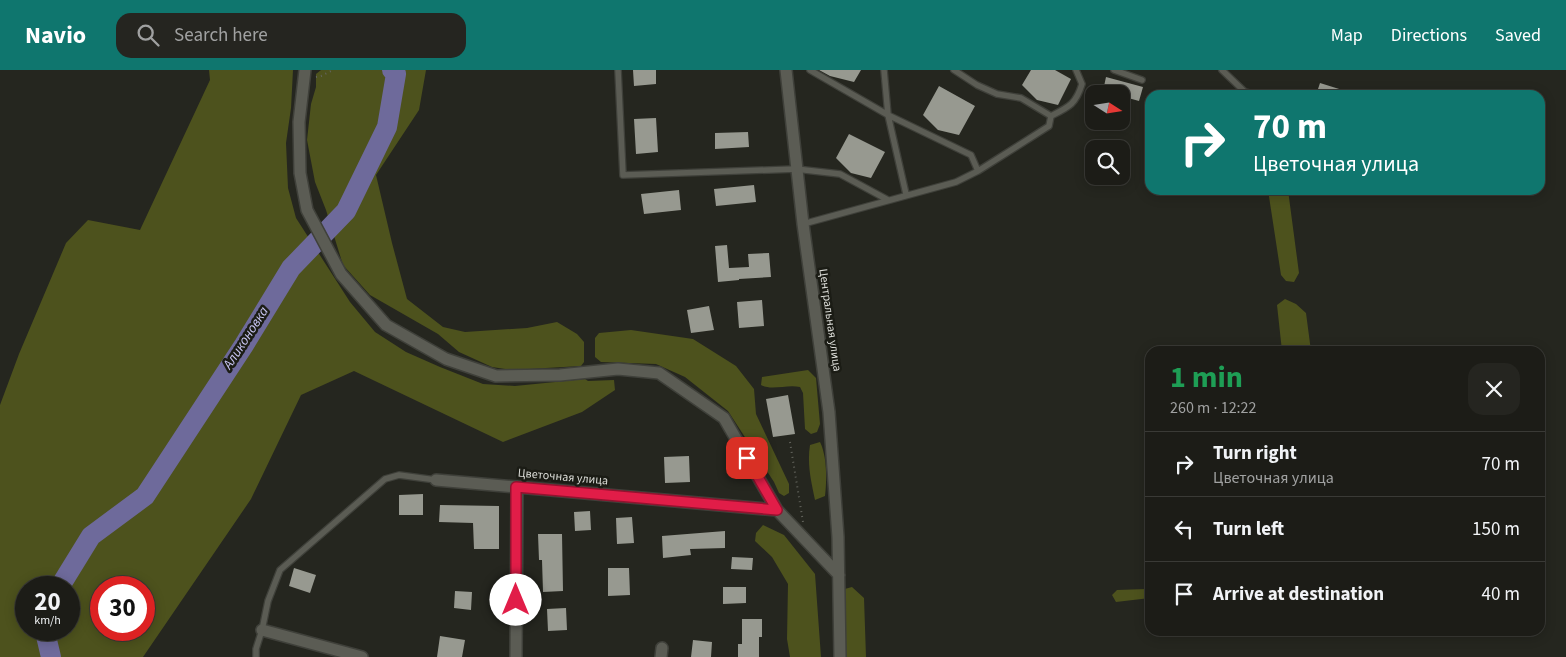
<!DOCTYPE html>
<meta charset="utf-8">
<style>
:root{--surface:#1c1c17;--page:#252520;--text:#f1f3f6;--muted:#a0a1a1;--line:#3a3a36;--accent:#0f766e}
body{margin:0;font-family:"Source Sans 3",sans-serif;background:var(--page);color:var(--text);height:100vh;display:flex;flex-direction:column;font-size:19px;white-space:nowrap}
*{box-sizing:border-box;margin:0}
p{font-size:16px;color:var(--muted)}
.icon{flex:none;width:28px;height:28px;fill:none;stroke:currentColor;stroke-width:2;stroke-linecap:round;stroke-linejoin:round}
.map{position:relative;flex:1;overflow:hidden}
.details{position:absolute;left:1145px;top:276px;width:400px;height:290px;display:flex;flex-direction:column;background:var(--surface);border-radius:15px;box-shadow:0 2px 12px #0003,0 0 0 1px var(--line)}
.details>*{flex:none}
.guide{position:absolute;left:1145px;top:20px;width:400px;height:105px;border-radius:15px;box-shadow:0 2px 12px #0003,0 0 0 1px var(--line);background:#0f766e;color:#fff;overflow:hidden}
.needle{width:32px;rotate:102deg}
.tools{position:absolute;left:1085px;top:15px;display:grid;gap:10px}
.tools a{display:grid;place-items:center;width:45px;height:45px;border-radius:10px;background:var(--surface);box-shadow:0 2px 12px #0003,0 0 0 1px var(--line);font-size:25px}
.speed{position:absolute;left:15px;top:506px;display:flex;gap:10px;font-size:25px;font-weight:700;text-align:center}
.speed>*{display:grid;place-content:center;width:65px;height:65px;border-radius:50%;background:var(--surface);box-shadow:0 2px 12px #0003,0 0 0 1px var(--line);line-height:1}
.speed small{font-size:12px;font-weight:400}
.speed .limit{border:8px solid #d22;background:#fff;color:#111}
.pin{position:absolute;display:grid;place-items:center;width:42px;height:42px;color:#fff;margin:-21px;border-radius:10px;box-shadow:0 2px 8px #0006}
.me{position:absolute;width:55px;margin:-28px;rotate:0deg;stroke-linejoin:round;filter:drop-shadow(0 0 4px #0008)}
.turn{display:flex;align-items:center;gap:18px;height:105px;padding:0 25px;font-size:22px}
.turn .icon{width:65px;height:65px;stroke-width:2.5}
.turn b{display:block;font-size:35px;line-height:42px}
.round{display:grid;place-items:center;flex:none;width:52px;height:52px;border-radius:15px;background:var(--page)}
.head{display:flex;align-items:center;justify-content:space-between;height:85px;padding:0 25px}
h1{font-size:30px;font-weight:700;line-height:38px;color:#1e9e55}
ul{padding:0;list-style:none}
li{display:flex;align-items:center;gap:15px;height:65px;padding:0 25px;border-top:1px solid var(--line)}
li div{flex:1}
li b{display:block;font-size:19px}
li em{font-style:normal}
header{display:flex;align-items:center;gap:30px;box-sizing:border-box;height:70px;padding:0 25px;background:var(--accent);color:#fff}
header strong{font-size:24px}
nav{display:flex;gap:28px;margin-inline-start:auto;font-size:18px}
.search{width:350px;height:45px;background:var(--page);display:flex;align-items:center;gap:12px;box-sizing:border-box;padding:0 18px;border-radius:15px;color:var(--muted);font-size:19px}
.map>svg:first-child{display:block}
</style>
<header>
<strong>Navio</strong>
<div class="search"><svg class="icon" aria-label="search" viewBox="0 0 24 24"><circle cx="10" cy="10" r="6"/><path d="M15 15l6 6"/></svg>Search here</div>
<nav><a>Map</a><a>Directions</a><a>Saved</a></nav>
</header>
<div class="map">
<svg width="1566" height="587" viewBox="0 0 1566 587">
<rect width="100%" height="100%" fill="#25261f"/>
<path fill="#4d521d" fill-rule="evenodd" d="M209 0H293L291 38 286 73 288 118 296 148 350 232 375 262 406 282 440 297 483 314 515 316 585 309 588 311 614 310 615 320 582 342 503 372 354 301 301 325 251 429 143 587H0V335L19 284 66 173 88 150 140 160 210 10ZM26 518H69V560H26ZM101 518H144V560H101Z
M321 0H426L419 40 376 105 392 173 407 229 443 257 465 262 527 258 557 252 577 264 584 272V292L581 296 511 300 492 297 459 282 438 264 370 225 343 195 326 140 315 112 307 70 311 34 316 17V4Z
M1268 120H1288L1299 203 1294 212 1286 211 1281 205Z
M1285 229 1296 234 1306 243 1311 281H1282L1277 235Z
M631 260 693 269 736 296 754 319 756 344 789 414V423L784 426 779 423 774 412 728 341 685 307 656 294 601 292 595 287V268L599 263Z
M808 300 816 308 820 354 817 362 811 364 805 359 803 323 800 317C787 314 772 321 761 315L762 307Z
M820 372C827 386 827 409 825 426L815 430C811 411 807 394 810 375Z
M763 455 784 465 815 504 821 587H790L787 569 788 514 772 487 755 471 756 463Z
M1150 514V528L1116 532 1112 525 1117 520 1146 519Z
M852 517 864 528 866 587H844L841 520Z"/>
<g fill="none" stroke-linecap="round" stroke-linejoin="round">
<path stroke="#6e6a9b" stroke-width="20" d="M59 518 91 466 145 426 244 275 291 198 346 141 387 57 396 4 392 0
M48 560 46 566 51 587"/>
</g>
<path fill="#979990" d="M633 0H656V14L634 16Z
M819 0H861L854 12 830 6Z
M1031 0H1055L1071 9 1058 35 1037 30 1022 15Z
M1106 7 1143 17 1139 31 1121 26V24L1103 21Z
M1320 13 1352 23V25H1316Z
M939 16 975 36 959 65 938 60 923 45Z
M656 48 658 82 636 84 634 49Z
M748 62 749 77 715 79V63Z
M849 64 885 82 871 108 851 103 836 88Z
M754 115 756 132 716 136 714 119Z
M679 120 681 140 644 144 641 124Z
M727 175 729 198 749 197 748 184 769 183 771 207 739 209V210L718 212 715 176Z
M762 230 764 256 739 258 737 232Z
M709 236 714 260 691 263 687 240Z
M788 325 795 364 773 367 766 329Z
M689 386 690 412 665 413 664 387Z
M423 424V445H399V425Z
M440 435 499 436V479H474L473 453 439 452Z
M590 441 591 460 575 461 574 442Z
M632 447 634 473 617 474 616 448Z
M725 461V478L690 479 691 485 663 488 662 466Z
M538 464H562L563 521 543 522 542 490H539Z
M732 487 753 488 752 500 731 499Z
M294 498 316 505 310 523 289 516Z
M608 498H629L630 525 608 526Z
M723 517H746V533L723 534Z
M455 521 472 522 471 540 454 538Z
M566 538 567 560 548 561 547 539Z
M742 549H762V567H759V587H738V574H742Z
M440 566 465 570 462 587H437Z
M693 570 712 572 711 587H691Z"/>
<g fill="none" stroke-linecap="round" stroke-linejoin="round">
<g stroke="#3f403a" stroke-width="8">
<path id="lane" d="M618 0 623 105 796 99 840 104 888 130
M810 0 888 45 971 85 978 101
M884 0 888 45 906 124
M1114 0 1142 10
M1222 0 1245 22 1257 25
M1051 46C1069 37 1076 34 1082 14L1076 0
M803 154 956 112 978 101 1049 56 1051 46 1021 28 997 24 977 15 954 0
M256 587V579L262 560 268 531 280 500 385 409 399 405 436 410"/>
</g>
<g stroke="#3f403a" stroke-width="14">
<path id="street" d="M305 0 299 52 300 103 307 140 341 204 386 255 446 289 496 306 560 305 618 299 659 303 724 348 777 440 839 505
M786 0 803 154 829 342 838 467 840 587
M436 410 777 440
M262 560 362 587
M516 587 517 417
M661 587 662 578"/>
</g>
<path stroke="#63645d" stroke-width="2" stroke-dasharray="1 4" stroke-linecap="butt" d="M316 7 321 6 333 0
M790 372 803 452"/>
<use href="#lane" stroke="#5b5c54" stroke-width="5.5"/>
<use href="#street" stroke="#5b5c54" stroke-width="11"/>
</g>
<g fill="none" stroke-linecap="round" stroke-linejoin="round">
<g stroke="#92132f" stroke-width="12">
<path id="route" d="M516 530V417L777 440 747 388"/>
</g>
<use href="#route" stroke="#e11d48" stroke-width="9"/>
</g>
<g text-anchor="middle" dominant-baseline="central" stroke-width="5" stroke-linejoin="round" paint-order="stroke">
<g font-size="12" fill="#dcddd8" stroke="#1b1c15">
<text transform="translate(830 250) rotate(82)">Центральная улица</text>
<text transform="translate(563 407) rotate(5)">Цветочная улица</text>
</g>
<g font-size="14" font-style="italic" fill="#cac7f5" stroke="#1b1c15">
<text transform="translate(246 268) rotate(-57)">Аликоновка</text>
</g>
</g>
</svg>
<div class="tools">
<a><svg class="needle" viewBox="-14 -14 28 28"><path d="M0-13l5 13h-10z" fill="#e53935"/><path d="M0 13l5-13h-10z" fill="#a0a1a1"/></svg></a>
<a><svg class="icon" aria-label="search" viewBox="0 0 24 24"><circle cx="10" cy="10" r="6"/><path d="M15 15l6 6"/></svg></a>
</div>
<div class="speed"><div>20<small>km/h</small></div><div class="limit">30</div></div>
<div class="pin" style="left:747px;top:388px;background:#d93025"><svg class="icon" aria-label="arrive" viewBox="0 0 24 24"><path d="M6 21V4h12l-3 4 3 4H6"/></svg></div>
<svg class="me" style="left:516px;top:530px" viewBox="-20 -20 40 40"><circle r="19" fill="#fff"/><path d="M0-13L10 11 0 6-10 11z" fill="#e11d48"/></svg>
<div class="guide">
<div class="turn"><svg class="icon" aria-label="right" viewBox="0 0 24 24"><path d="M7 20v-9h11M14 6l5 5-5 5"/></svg><div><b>70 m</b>Цветочная улица</div></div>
</div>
<section class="details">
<div class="head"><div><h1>1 min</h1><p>260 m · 12:22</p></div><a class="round"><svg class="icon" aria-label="close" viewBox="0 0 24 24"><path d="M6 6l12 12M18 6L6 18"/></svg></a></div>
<ul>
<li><svg class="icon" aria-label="right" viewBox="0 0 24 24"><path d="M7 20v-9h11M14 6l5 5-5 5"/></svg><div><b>Turn right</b><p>Цветочная улица</p></div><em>70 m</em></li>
<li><svg class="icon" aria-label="left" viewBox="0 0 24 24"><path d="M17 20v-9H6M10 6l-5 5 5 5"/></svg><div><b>Turn left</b></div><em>150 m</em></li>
<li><svg class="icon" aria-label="arrive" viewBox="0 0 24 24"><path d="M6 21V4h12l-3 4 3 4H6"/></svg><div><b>Arrive at destination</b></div><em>40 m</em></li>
</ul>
</section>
</div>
